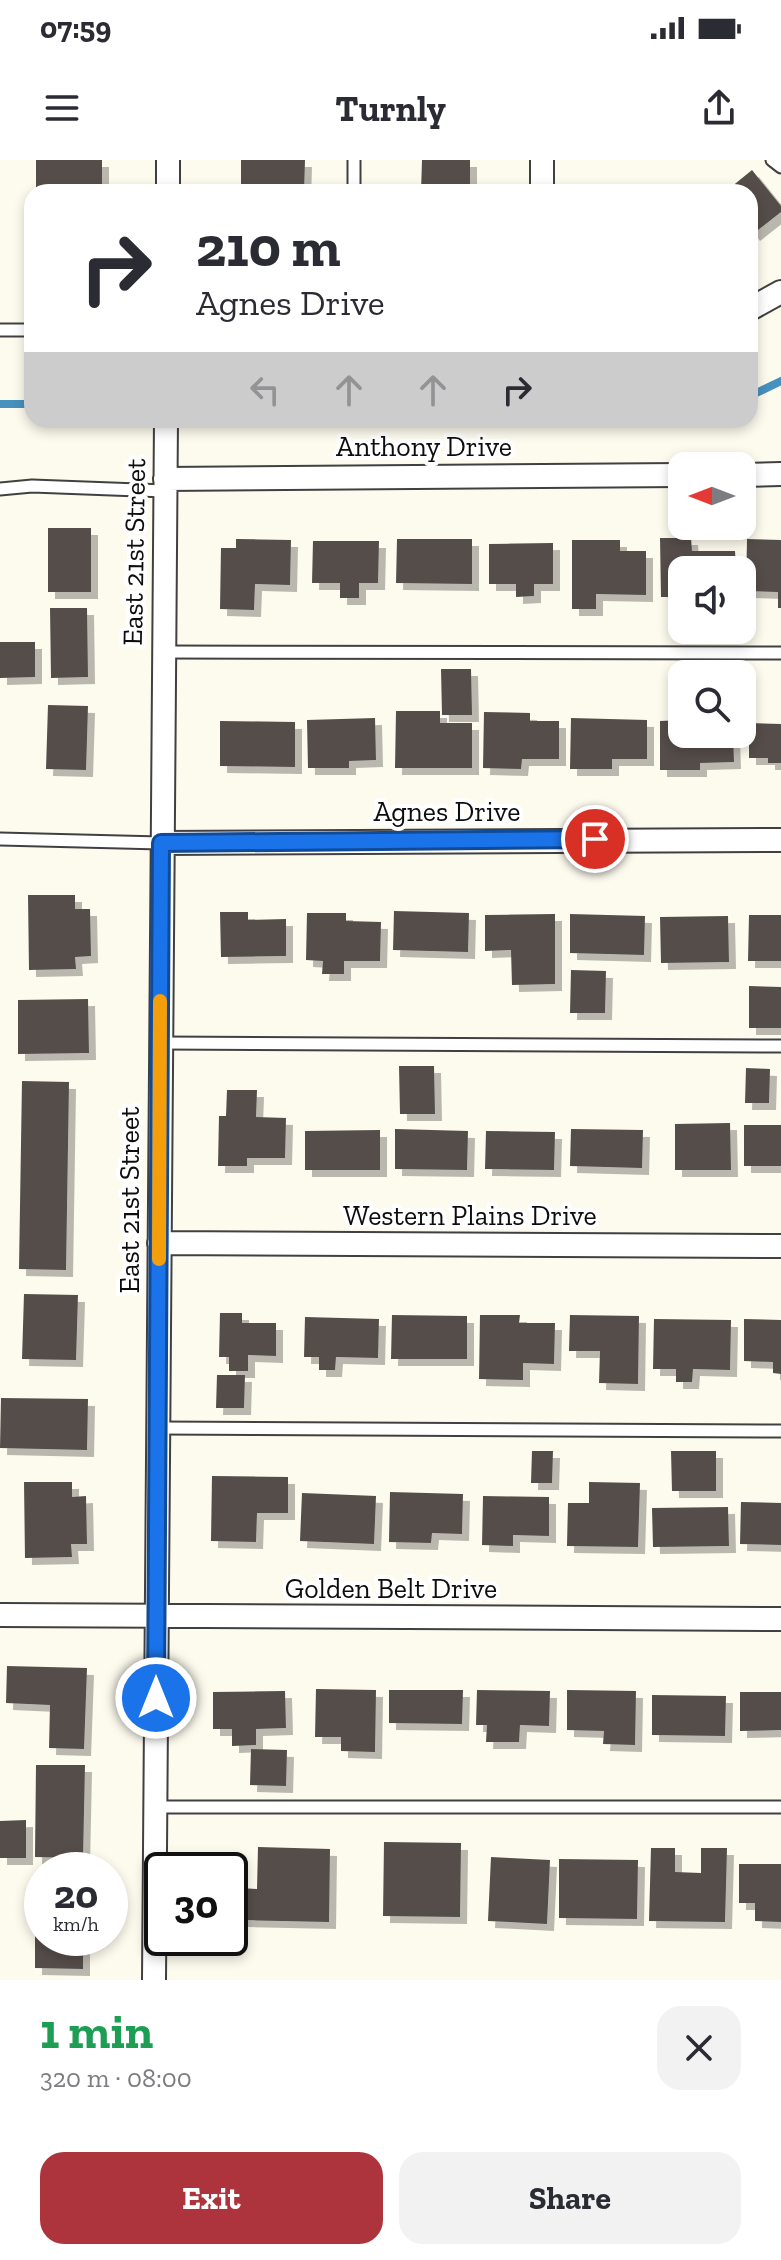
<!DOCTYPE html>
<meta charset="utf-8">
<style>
:root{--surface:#fff;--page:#f2f2f3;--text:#2b2b33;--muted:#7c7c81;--accent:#ad343c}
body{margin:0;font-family:"Zilla Slab",serif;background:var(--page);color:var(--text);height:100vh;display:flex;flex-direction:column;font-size:30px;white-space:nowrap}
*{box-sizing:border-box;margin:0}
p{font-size:26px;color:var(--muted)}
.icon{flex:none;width:44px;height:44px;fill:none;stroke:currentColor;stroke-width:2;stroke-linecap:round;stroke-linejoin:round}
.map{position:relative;height:1820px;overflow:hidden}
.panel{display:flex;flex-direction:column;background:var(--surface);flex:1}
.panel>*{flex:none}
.banner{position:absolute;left:24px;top:24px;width:734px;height:244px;border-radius:24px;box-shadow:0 4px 12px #0003;background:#fff;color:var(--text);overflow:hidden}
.needle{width:52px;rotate:270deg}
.tools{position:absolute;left:668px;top:292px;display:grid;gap:16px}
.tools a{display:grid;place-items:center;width:88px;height:88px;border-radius:16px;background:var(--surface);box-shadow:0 4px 12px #0003;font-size:40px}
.speed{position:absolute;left:24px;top:1692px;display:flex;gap:16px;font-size:40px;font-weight:700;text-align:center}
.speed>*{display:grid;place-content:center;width:104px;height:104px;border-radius:50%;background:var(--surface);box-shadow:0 4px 12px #0003;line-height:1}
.speed small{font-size:20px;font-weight:400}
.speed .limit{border:4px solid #111;border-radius:12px;background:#fff;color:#111}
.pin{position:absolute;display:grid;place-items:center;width:68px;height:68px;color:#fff;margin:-34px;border:4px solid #fff;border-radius:50%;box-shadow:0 2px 8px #0007}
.me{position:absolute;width:88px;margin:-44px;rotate:0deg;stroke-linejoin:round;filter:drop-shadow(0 0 6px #0008)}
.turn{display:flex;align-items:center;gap:28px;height:168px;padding:0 40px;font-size:36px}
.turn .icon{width:104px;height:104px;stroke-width:2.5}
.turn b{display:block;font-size:56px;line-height:68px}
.lanes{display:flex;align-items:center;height:76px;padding:0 40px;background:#0003;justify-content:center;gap:40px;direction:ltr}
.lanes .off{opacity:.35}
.round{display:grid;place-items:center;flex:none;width:84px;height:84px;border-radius:24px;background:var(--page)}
.overview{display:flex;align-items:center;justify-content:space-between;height:136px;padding:0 40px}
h1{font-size:48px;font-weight:800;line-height:60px;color:#1e9e55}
.button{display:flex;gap:16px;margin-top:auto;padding:16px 40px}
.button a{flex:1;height:92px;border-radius:24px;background:var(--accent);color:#fff;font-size:32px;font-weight:800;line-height:92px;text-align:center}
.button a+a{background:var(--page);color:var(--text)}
.status{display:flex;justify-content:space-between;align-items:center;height:56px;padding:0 40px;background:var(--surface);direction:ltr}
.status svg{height:22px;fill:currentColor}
header{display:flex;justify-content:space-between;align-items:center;height:104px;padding:0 40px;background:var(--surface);font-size:36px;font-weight:800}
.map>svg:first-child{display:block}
</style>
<div class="status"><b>07:59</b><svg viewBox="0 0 49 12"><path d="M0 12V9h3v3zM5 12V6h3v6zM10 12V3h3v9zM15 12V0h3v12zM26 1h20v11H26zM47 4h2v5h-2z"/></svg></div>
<header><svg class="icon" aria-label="menu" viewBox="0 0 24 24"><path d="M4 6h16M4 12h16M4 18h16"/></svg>Turnly<svg class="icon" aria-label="share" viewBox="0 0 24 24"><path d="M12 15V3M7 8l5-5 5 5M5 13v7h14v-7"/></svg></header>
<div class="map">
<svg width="781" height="1820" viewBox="0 0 781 1820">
<defs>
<filter id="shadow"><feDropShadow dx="7" dy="7" stdDeviation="0" flood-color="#0004"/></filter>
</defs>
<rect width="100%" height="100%" fill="#fdfaee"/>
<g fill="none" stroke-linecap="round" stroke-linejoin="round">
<path stroke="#4791be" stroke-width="8" d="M750 236 781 221
M0 244H32"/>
</g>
<path fill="#544e4a" filter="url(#shadow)" d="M36 0H102V29L36 28Z
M241 0H305L304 32 241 31Z
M422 0H470V32H421Z
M752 10 781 46V52L753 74 750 70V32H725Z
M48 368H91V432H48Z
M660 378H691L692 391H735L736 410H682V437H661Z
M236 379 291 380 290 425 255 424 254 450 220 449 221 388H236Z
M397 379H472V424L396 423Z
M747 379 781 380V448H778V432L746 431Z
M572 380H620V391H646V435L596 434V449H572Z
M313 381H379L378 423H359V438H340V423H312Z
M553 383V424H534V436L516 437V424H489V384Z
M50 448H87L88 517 51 518Z
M0 482H35V517L0 518Z
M441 509H471L472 555H442Z
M48 545 88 546 86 610 46 609Z
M396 551H440V563H472V608H395Z
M484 552 530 553V561H559V599H522L521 609 483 608Z
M375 558 376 600 349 601V608H308L307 560Z
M571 558 647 560V599H612V609H570Z
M682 560V574H733L734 602 700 603V610H660V561Z
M220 561 295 562V607L220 606Z
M749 563 781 564V603H768V598H749Z
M28 735H75V749H90L91 796 75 797 76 809 29 810Z
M394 751 469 753 468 792 393 790Z
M220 752H248V760L286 759V796L221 797Z
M307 753H346V761L381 762 380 801H344V814H322L323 801 306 800Z
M555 754V824L512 825 511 790 485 791V755Z
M570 754 645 756 644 795 570 793Z
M749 755H781V801H748Z
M728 756 729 802 661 803 660 757Z
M571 810 606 811 605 853H570Z
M749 826 781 827V868H749Z
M88 839 89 893 18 894V840Z
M399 906H434L435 954H400Z
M746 908 770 909 769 943H745Z
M22 921 69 922 66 1110 19 1109Z
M227 930H257L256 957 286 958 285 998H247V1006H218L219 956H226Z
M730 963 731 1010H675V964Z
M744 965H781V1006H744Z
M395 969 468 971 467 1010 395 1009Z
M571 969 643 970 642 1008 570 1006Z
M380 970V1010H305V971Z
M486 971 555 972 554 1010 485 1009Z
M24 1134 78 1135 76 1200 22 1199Z
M220 1153H242V1163H276V1196L248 1195V1211H229V1197H219Z
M392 1155 467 1156V1199H391Z
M480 1155H520L519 1163H555L554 1204 523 1203V1220L479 1219Z
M570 1155 639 1156 638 1224 599 1223 600 1191H569Z
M305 1157 379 1159 378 1198 336 1197 335 1210H319V1197H304Z
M654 1159 731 1160 730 1210 693 1209 692 1222H676V1209H653Z
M744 1159 781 1160V1214L773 1213V1202L744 1201Z
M217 1215H245L244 1248H216Z
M1 1238 88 1239 87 1290 0 1288Z
M532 1291H553L552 1323H531Z
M671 1291H716V1331H672Z
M212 1316 288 1317V1353H257L256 1382 211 1381Z
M24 1322H72V1337L86 1336 87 1384H71L72 1397 25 1398Z
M589 1322 640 1323 638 1387 567 1386 568 1343H589Z
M390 1332 463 1334 462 1374 432 1373 431 1383 389 1382Z
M302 1333 376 1336 374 1384 300 1381Z
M483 1336 549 1337V1376L513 1375V1386L482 1385Z
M741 1342 781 1343V1385L740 1384Z
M728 1347 729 1386 653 1387 652 1348Z
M7 1506 87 1508 84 1589 49 1588 50 1545 6 1543Z
M316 1529 376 1530 375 1592 341 1591V1577H315Z
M389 1530H463L462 1564 389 1563Z
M477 1530 550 1531 549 1566 520 1565 519 1582H486L487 1565H476Z
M567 1530 636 1531 635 1585 603 1584 604 1571 567 1570Z
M285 1531 286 1568 256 1569V1585L232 1586V1569H213V1532Z
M740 1532H781V1570L740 1571Z
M652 1535 726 1536 725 1576 652 1575Z
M251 1589 287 1590 286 1626 250 1625Z
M36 1605H85L83 1698 35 1697Z
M26 1660V1698H0V1661Z
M384 1682 461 1683 460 1757 383 1756Z
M258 1687 330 1689 329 1762 240 1760 241 1728 257 1729Z
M651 1688H675V1712L701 1713V1688H727L725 1762 649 1761Z
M491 1697 550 1700 547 1764 488 1761Z
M559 1699 638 1700 637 1759 559 1758Z
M739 1704H781V1762L755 1761V1743H739Z
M35 1716H42V1778H83V1809L35 1808Z"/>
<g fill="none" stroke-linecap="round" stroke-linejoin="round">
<g stroke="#404040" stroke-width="15">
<path id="lane" d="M772 0 781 7
M354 32V0
M0 170H32
M0 329 32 326 165 331
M163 492 781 493
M0 679 161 683
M160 883 781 886
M158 1268 781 1271
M155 1647H781"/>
</g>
<g stroke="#404040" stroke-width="26">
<path id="street" d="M168 32V0
M542 32V0
M750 149 781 132
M742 315 781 314
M165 319 682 315
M161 683 781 680
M159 1083 781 1086
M0 1455 781 1459
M154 1820 166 260"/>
</g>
<use href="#lane" stroke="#fff" stroke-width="11"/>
<use href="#street" stroke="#fff" stroke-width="22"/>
</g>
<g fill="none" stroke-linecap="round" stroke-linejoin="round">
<g stroke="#114b97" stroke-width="20">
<path id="route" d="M156 1538 161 683 595 679"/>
</g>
<use href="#route" stroke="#1a73e8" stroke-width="14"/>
<path stroke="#f59e0b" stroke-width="14" d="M159 1099 160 841"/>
</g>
<g text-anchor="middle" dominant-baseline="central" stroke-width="8" stroke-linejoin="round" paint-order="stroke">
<g font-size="28" fill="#0d0d0d" stroke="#fff">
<text x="424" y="286">Anthony Drive</text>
<text transform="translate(134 392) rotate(-89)">East 21st Street</text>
<text x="447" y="651">Agnes Drive</text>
<text transform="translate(129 1040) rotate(-90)">East 21st Street</text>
<text x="470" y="1055">Western Plains Drive</text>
<text x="391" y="1428">Golden Belt Drive</text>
</g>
</g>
</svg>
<div class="tools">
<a><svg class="needle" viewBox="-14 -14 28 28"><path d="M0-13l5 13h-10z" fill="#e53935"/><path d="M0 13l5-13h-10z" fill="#7c7c81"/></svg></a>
<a><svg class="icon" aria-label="sound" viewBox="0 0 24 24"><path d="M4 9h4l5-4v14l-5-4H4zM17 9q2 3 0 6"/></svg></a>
<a><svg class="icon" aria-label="search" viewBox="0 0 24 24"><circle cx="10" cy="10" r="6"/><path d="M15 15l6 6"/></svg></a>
</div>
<div class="speed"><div>20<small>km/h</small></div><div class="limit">30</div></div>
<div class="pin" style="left:595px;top:679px;background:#d93025"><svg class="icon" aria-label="arrive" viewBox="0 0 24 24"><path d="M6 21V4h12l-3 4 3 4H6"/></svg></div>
<svg class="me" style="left:156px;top:1538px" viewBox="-20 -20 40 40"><circle r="17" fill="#1a73e8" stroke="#fff" stroke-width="3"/><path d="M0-11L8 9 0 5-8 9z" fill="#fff"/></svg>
<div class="banner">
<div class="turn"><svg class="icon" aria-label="right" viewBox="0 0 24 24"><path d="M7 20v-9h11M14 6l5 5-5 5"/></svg><div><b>210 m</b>Agnes Drive</div></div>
<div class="lanes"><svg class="icon off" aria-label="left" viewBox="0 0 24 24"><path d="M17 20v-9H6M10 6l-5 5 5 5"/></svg><svg class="icon off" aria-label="ahead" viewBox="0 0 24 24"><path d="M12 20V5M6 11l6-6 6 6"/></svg><svg class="icon off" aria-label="ahead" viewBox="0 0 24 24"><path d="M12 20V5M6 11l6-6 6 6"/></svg><svg class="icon" aria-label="right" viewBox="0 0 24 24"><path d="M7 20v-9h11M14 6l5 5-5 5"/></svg></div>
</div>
</div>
<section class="panel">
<div class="overview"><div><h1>1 min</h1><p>320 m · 08:00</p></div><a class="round"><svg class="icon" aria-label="close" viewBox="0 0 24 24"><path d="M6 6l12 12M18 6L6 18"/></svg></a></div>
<div class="button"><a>Exit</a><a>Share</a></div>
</section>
